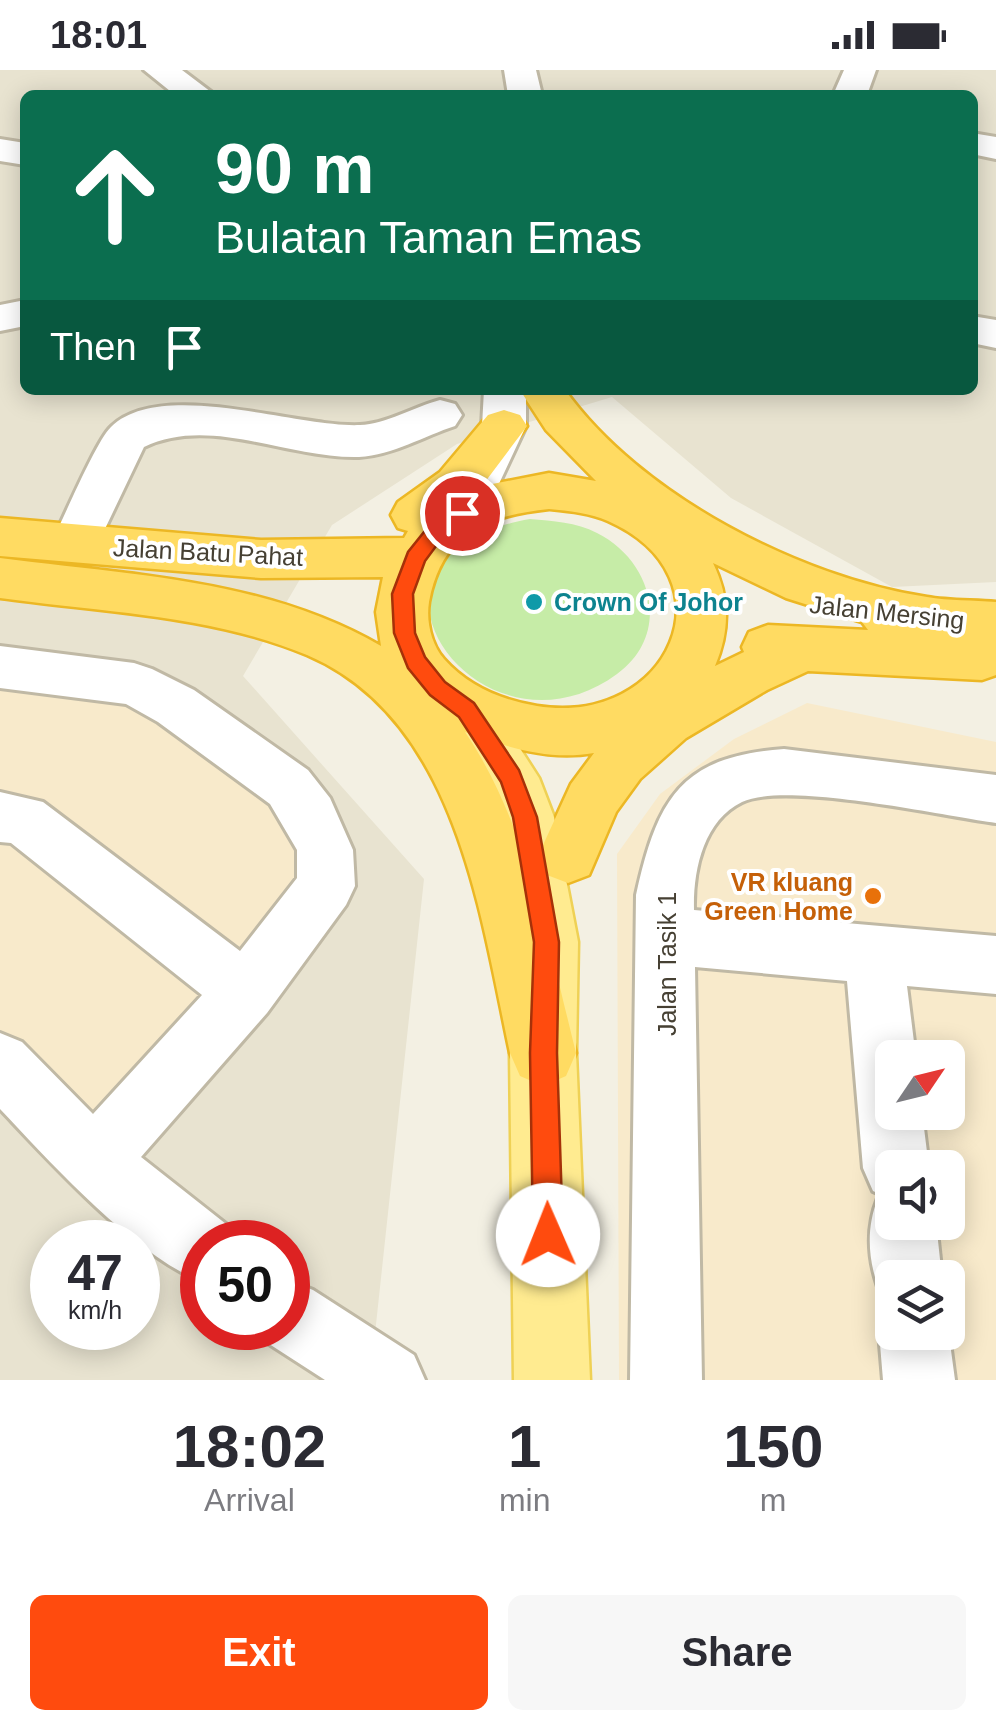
<!DOCTYPE html>
<style>
:root{--surface:#fff;--page:#f7f7f7;--text:#2b2b33;--muted:#7c7c81;--accent:#ff4b0e}
body{margin:0;font-family:Arial,sans-serif;background:var(--page);color:var(--text);height:100vh;display:flex;flex-direction:column;font-size:38px;white-space:nowrap}
*{box-sizing:border-box;margin:0}
p{font-size:32px;color:var(--muted)}
.icon{flex:none;width:55px;height:55px;fill:none;stroke:currentColor;stroke-width:2;stroke-linecap:round;stroke-linejoin:round}
.map{position:relative;height:1310px;overflow:hidden}
.panel{display:flex;flex-direction:column;background:var(--surface);flex:1}
.panel>*{flex:none}
.guide{position:absolute;left:20px;top:20px;width:958px;height:305px;border-radius:15px;box-shadow:0 5px 25px #0003;background:#0b6e4f;color:#fff;overflow:hidden}
.needle{width:65px;rotate:55deg}
.fabs{position:absolute;left:875px;top:970px;display:grid;gap:20px}
.fabs a{display:grid;place-items:center;width:90px;height:90px;border-radius:15px;background:var(--surface);box-shadow:0 5px 25px #0003;font-size:50px}
.speed{position:absolute;left:30px;top:1150px;display:flex;gap:20px;font-size:50px;font-weight:700;text-align:center}
.speed>*{display:grid;place-content:center;width:130px;height:130px;border-radius:50%;background:var(--surface);box-shadow:0 5px 25px #0003;line-height:1}
.speed small{font-size:25px;font-weight:400}
.speed .limit{border:15px solid #d22;background:#fff;color:#111}
.pin{position:absolute;display:grid;place-items:center;width:85px;height:85px;color:#fff;margin:-42px;border:5px solid #fff;border-radius:50%;box-shadow:0 2px 10px #0007}
.me{position:absolute;width:110px;margin:-55px;rotate:359deg;stroke-linejoin:round;filter:drop-shadow(0 0 8px #0008)}
.turn{display:flex;align-items:center;gap:35px;height:210px;padding:0 30px;font-size:45px}
.turn .icon{width:130px;height:130px;stroke-width:2.5}
.turn b{display:block;font-size:70px;line-height:85px}
.then{display:flex;align-items:center;height:95px;padding:0 30px;background:#0003;gap:20px;font-size:38px}
.eta{display:flex;justify-content:space-evenly;align-items:center;height:170px;text-align:center}
.eta b{font-size:60px;font-weight:600;line-height:70px}
.cta{display:flex;gap:20px;margin-top:auto;padding:20px 30px}
.cta a{flex:1;height:115px;border-radius:15px;background:var(--accent);color:#fff;font-size:40px;font-weight:600;line-height:115px;text-align:center}
.cta a+a{background:var(--page);color:var(--text)}
.status{display:flex;justify-content:space-between;align-items:center;height:70px;padding:0 50px;background:var(--surface);direction:ltr}
.status svg{height:28px;fill:currentColor}
.map>svg:first-child{display:block}
</style>
<div class="status"><b>18:01</b><svg viewBox="0 0 49 12"><path d="M0 12V9h3v3zM5 12V6h3v6zM10 12V3h3v9zM15 12V0h3v12zM26 1h20v11H26zM47 4h2v5h-2z"/></svg></div>
<div class="map">
<svg width="996" height="1310" viewBox="0 0 996 1310">
<rect width="100%" height="100%" fill="#f3f0e3"/>
<path fill="#e8e3d0" fill-rule="evenodd" d="M0 0H996V512L892 517 731 428 612 327 457 374 332 455 243 606 424 809 370 1310H0ZM25 25H972V320H25ZM52 1172H138V1258H52ZM202 1172H288V1258H202Z"/>
<path fill="#f8eacb" fill-rule="evenodd" d="M0 591 107 601 334 778 96 1104 0 1008Z
M807 633 996 672V1310H619L617 784 660 724 734 669ZM892 988H948V1042H892ZM892 1098H948V1152H892ZM892 1208H948V1262H892Z"/>
<path fill="#c6eca7" d="M530 449C553 451 576 452 597 463 653 491 672 564 617 604 481 704 320 486 530 449Z"/>
<g fill="none" stroke-linecap="round" stroke-linejoin="round">
<g stroke="#c0b9a5" stroke-width="6">
<path id="minor" d="M144 0H182L215 25H175Z
M504 0H536L542 25H508Z
M844 0H876L867 25H833Z
M972 63 996 67V89L972 84Z
M0 69 25 73V95L0 91Z
M25 230V256L0 261V235Z
M972 246 996 250V278L972 273Z
M484 320H526V356L497 418 481 423 465 418 458 406 482 356Z
M440 330 455 334 462 345 455 356C424 366 393 385 359 387 289 389 210 345 144 377L92 486 75 491 58 486 51 473C63 450 96 371 111 357 161 308 297 358 360 355 386 354 414 337 440 330Z
M0 576 134 593 152 599 194 620 308 700 330 728 353 780 355 816 346 835 267 943 141 1087 226 1154 234 1172H202V1212C133 1184 52 1094 0 1039V963L22 972 93 1044 202 925 11 773 0 772V722L43 732 240 881 297 808V780L270 734 158 652 126 634 0 618Z
M784 679 996 705V753C943 746 785 711 742 732 703 751 693 801 694 840L996 866V924L907 916 916 988H892V1042H922L929 1098H892V1152H936L942 1208H892V1262H948V1258L955 1310H883L879 1262 892 1236 884 1232C869 1198 864 1163 878 1128L884 1126 873 1121 863 1098 847 911 695 897 702 1310H630L636 825C657 730 680 686 784 679Z
M288 1210 313 1220 414 1285 425 1310H325L263 1270 258 1258H288Z"/>
</g>
<g stroke="#efd155" stroke-width="5">
<path id="major" d="M466 617 485 624 539 708 554 747 578 872 576 983 590 1310H514L510 983 516 872 496 747 486 718 439 640 447 624Z"/>
</g>
<g stroke="#ecb724" stroke-width="5">
<path id="highway" d="M520 320H565C640 425 800 508 927 527 949 531 973 530 996 532V605L982 610 808 601 767 620 686 668 640 709 616 742 589 805 568 813 547 805 538 786 571 714 594 683C548 691 507 677 465 662 528 755 549 876 576 983L566 1006 543 1016 520 1006 510 983C480 843 457 649 307 585 212 545 101 542 0 528V488C130 505 266 509 381 576L376 542 383 507 261 508 0 486V448L261 470 404 468 408 461 398 458 391 445 398 432 440 402 488 345 504 340 520 345 527 356 482 416 549 403 596 411 546 360ZM549 439C569 441 590 443 608 451 736 508 669 657 537 636 501 630 468 616 444 589 431 574 426 551 429 532 442 463 485 446 549 439ZM713 493 786 528 862 552 868 560 768 555 749 562 742 577 744 582 715 596C730 560 730 528 713 493Z"/>
</g>
<use href="#minor" fill="#fff" fill-rule="evenodd"/>
<use href="#major" fill="#ffeb90" fill-rule="evenodd"/>
<use href="#highway" fill="#ffdb62" fill-rule="evenodd"/>
</g>
<path fill="#ff4b0e" stroke="#a63109" stroke-width="2.5" d="M462 435 472 443 442 468 425 491 413 524 415 563 425 587 445 612 474 633 519 700 537 747 559 872 557 983 563 1165 558 1175 548 1179 538 1175 533 1165 530 983 534 872 513 747 501 712 459 647 430 625 408 598 394 563 392 524 408 482 428 457Z"/>
<circle fill="#0f9aa8" stroke="#fff" stroke-width="4" cx="534" cy="532" r="10"/>
<circle fill="#e8710a" stroke="#fff" stroke-width="4" cx="873" cy="826" r="10"/>
<g text-anchor="middle" dominant-baseline="central" stroke-width="8" stroke-linejoin="round" paint-order="stroke">
<g font-size="25" fill="#464033" stroke="#fff">
<text transform="translate(208 482) rotate(3)">Jalan Batu Pahat</text>
<text transform="translate(887 542) rotate(6)">Jalan Mersing</text>
<text transform="translate(667 894) rotate(-90)">Jalan Tasik 1</text>
</g>
<g font-size="25" font-weight="bold" fill="#0d838f" stroke="#fff" text-anchor="start">
<text x="554" y="532">Crown Of Johor</text>
</g>
<g font-size="25" font-weight="bold" fill="#c56008" stroke="#fff" text-anchor="end">
<text x="853" y="812">VR kluang<tspan x="853" dy="29">Green Home</tspan></text>
</g>
</g>
</svg>
<div class="fabs">
<a><svg class="needle" viewBox="-14 -14 28 28"><path d="M0-13l5 13h-10z" fill="#e53935"/><path d="M0 13l5-13h-10z" fill="#7c7c81"/></svg></a>
<a><svg class="icon" aria-label="sound" viewBox="0 0 24 24"><path d="M4 9h4l5-4v14l-5-4H4zM17 9q2 3 0 6"/></svg></a>
<a><svg class="icon" aria-label="layers" viewBox="0 0 24 24"><path d="M12 4l9 5-9 5-9-5zM3 14l9 5 9-5"/></svg></a>
</div>
<div class="speed"><div>47<small>km/h</small></div><div class="limit">50</div></div>
<div class="pin" style="left:462px;top:443px;background:#d93025"><svg class="icon" aria-label="arrive" viewBox="0 0 24 24"><path d="M6 21V4h12l-3 4 3 4H6"/></svg></div>
<svg class="me" style="left:548px;top:1165px" viewBox="-20 -20 40 40"><circle r="19" fill="#fff"/><path d="M0-13L10 11 0 6-10 11z" fill="#ff4b0e"/></svg>
<div class="guide">
<div class="turn"><svg class="icon" aria-label="ahead" viewBox="0 0 24 24"><path d="M12 20V5M6 11l6-6 6 6"/></svg><div><b>90 m</b>Bulatan Taman Emas</div></div>
<div class="then">Then<svg class="icon" aria-label="arrive" viewBox="0 0 24 24"><path d="M6 21V4h12l-3 4 3 4H6"/></svg></div>
</div>
</div>
<section class="panel">
<div class="eta">
<div><b>18:02</b><p>Arrival</p></div>
<div><b>1</b><p>min</p></div>
<div><b>150</b><p>m</p></div>
</div>
<div class="cta"><a>Exit</a><a>Share</a></div>
</section>
